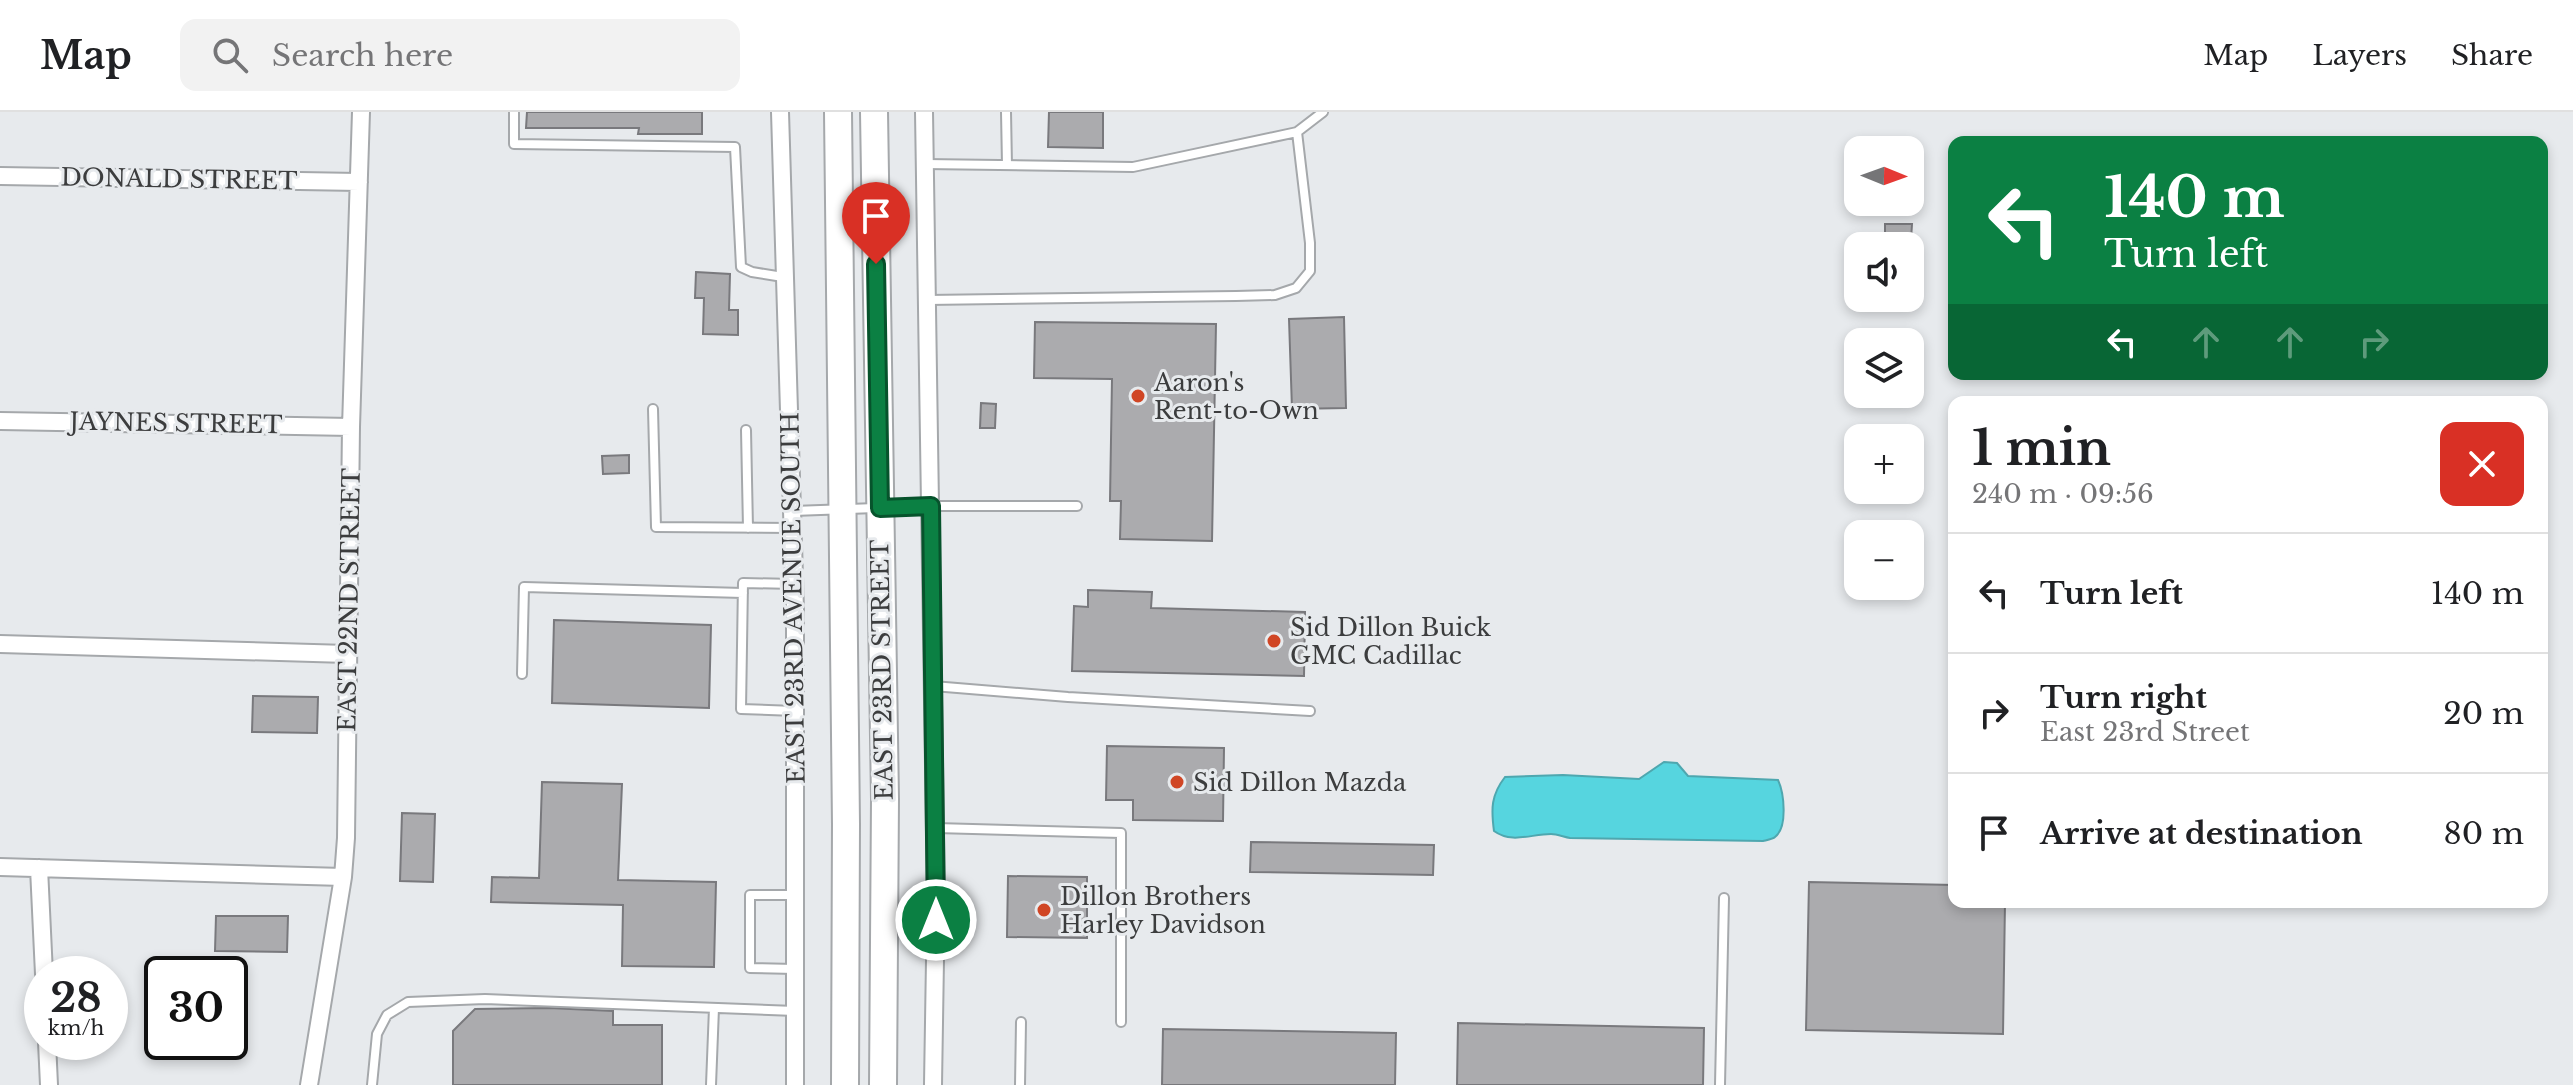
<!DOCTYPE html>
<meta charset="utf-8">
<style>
:root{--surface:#fff;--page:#f2f2f2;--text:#202124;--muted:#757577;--line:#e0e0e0}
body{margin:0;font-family:"Libre Baskerville",serif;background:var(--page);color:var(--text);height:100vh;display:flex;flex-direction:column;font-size:30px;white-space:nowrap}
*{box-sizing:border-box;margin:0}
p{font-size:26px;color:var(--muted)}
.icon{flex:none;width:44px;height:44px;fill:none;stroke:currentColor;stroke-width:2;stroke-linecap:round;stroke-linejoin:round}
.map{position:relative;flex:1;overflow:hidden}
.drawer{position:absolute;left:1948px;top:284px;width:600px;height:512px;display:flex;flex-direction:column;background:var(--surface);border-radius:16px;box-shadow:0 4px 12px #0003}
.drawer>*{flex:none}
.banner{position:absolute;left:1948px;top:24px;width:600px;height:244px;border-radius:16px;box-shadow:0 4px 12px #0003;background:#0b8043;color:#fff;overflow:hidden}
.needle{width:52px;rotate:91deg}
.fabs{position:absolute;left:1844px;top:24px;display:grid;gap:16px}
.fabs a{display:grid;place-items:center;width:80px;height:80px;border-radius:16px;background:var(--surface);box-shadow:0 4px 12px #0003;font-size:40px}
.speed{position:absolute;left:24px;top:844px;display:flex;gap:16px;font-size:40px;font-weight:700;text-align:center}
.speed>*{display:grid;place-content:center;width:104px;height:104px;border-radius:50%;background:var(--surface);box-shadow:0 4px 12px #0003;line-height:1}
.speed small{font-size:20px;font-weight:400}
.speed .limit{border:4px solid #111;border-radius:12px;background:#fff;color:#111}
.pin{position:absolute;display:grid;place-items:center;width:68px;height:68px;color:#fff;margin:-82px -34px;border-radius:50% 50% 50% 0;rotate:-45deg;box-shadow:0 0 8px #0007}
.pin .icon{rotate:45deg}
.me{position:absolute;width:88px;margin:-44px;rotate:0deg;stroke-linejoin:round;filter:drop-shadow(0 0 6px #0008)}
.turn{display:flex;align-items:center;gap:28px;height:168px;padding:0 24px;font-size:36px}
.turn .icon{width:104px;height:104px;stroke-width:2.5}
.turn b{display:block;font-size:56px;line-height:68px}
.lanes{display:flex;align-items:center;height:76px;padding:0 24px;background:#0003;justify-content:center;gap:40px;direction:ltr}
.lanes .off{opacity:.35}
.round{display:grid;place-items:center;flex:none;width:84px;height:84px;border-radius:16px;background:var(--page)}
.headline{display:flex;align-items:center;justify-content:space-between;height:136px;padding:0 24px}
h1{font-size:48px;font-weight:700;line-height:60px}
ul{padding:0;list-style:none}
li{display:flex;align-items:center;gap:24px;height:120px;padding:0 24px;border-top:2px solid var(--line)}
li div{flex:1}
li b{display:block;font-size:30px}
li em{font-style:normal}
header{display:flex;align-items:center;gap:48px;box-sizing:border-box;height:112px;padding:0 40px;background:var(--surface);border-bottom:2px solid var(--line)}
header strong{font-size:38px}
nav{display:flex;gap:44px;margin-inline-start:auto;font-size:28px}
.search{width:560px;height:72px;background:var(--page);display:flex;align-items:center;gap:20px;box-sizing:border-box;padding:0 28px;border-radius:16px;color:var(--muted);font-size:30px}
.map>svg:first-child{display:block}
</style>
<header>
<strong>Map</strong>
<div class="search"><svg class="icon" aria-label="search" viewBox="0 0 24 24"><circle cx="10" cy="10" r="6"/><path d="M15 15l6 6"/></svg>Search here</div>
<nav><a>Map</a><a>Layers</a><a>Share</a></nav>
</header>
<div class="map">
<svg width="2573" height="973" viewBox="0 0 2573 973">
<rect width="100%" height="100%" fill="#e7eaed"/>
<path fill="#56d5df" stroke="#4ea7af" stroke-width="2" d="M1664 650 1677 651 1688 664 1778 668C1784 681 1788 715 1775 725 1773 727 1767 728 1763 729L1570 726C1564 725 1557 722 1551 722 1531 722 1512 732 1494 719 1491 697 1491 683 1505 665L1563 663 1639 667Z"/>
<path fill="#ababae" stroke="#79797d" stroke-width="2" d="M527 0H702V22H638L639 16H526Z
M1049 0H1103V36L1048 35Z
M1885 112H1912L1911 128 1885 127Z
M696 160 730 162 729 198H738V223L703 222 704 186H695Z
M1344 205 1346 296 1292 297 1289 207Z
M1035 210 1216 212 1212 429 1120 427 1121 389H1110L1112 267 1034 266Z
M981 291 996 292 995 316H980Z
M629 343V361L603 362 602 344Z
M1088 478 1152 480 1151 496 1305 500 1304 564 1072 559 1074 494 1088 495Z
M554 508 711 513 709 596 552 591Z
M253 584 318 585 317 621 252 620Z
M1107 634 1224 636 1223 709 1133 708V688H1106Z
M542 670 622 672 618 768 716 770 714 855 622 854 623 793 491 790 492 765 539 766Z
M402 701 435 702 433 770 400 769Z
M1251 730 1434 733 1433 763 1250 760Z
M1008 764 1087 765V826L1007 825Z
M1809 770 1954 773V790H2005L2003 922 1806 918Z
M216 804H288L287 840 215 839Z
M549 896 613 899V913H662V973H453V919L475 897Z
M1458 911 1704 916 1703 973H1457Z
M1163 917 1396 921 1395 973H1162Z"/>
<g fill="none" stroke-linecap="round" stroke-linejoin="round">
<g stroke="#a5a8ab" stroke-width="12">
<path id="lane" d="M514 0V32L735 35 741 155 752 160 783 165
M1006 0 1007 53
M925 52 1133 55 1297 20 1323 0
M927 188 1236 184 1275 183 1296 176 1310 159V131L1297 20
M653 297 656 415 792 416
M746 318 748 416
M793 399 931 394H1077
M794 472 743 471 741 597 795 599
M522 562 524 475 743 481
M933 574 1068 585 1310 599
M936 716 1121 721V910
M795 783H750V856L795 857
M372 973 377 922 387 903 408 890 485 887 795 899
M711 973 714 896
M1020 973 1021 910
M1720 973 1724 786"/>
</g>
<g stroke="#a5a8ab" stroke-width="20">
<path id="street" d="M780 0 795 498V973
M924 0 936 785 933 973
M0 64 359 70
M0 309 351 315
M0 532 347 542
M0 755 343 765
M39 756 44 862
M47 930 49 973
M309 973 343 765 346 726 351 315 361 0"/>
</g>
<g stroke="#a5a8ab" stroke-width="30">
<path id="primary" d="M838 0 846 712 845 973
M874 0 885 687 883 973"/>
</g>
<use href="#lane" stroke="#fff" stroke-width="8"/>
<use href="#street" stroke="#fff" stroke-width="16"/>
<use href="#primary" stroke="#fff" stroke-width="26"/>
</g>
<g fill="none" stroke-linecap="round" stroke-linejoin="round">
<g stroke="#07532c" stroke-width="20">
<path id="route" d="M876 152 880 396 931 394 936 808"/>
</g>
<use href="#route" stroke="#0b8043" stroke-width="14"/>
</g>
<g fill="#d04625" stroke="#e7eaed" stroke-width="3">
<circle cx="1138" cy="284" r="8"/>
<circle cx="1274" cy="529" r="8"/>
<circle cx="1177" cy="670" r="8"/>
<circle cx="1044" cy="798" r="8"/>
</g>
<g text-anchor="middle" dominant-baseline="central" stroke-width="6" stroke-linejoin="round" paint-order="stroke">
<g font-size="24" fill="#3c3d3e" stroke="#e7eaed">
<text transform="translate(179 67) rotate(1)">DONALD STREET</text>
<text transform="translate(176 311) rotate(1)">JAYNES STREET</text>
<text transform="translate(793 486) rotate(-91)">EAST 23RD AVENUE SOUTH</text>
<text transform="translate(349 488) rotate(-89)">EAST 22ND STREET</text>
<text transform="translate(882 558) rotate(-91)">EAST 23RD STREET</text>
</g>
<g font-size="24" fill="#3c3d3e" stroke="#e7eaed" text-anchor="start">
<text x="1154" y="270">Aaron's<tspan x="1154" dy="28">Rent-to-Own</tspan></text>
<text x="1290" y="515">Sid Dillon Buick<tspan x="1290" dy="28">GMC Cadillac</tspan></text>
<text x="1193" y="670">Sid Dillon Mazda</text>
<text x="1060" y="784">Dillon Brothers<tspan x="1060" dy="28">Harley Davidson</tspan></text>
</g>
</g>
</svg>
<div class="fabs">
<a><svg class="needle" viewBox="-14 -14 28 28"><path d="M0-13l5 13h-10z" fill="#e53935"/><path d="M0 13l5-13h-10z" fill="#757577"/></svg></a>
<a><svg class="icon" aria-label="sound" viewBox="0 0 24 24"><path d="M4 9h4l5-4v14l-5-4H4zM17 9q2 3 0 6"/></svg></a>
<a><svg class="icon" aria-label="layers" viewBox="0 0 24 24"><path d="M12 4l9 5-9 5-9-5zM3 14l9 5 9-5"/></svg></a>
<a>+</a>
<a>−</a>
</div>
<div class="speed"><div>28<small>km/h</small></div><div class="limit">30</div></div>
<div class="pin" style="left:876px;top:152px;background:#d93025"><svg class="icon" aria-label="arrive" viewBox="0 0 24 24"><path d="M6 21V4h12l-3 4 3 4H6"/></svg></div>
<svg class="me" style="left:936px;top:808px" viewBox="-20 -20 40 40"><circle r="17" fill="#0b8043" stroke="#fff" stroke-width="3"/><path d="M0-11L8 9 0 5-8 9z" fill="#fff"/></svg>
<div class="banner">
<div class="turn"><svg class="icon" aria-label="left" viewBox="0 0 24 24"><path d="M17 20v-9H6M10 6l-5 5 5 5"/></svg><div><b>140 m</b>Turn left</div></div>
<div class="lanes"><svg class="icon" aria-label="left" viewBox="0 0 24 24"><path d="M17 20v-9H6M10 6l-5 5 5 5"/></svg><svg class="icon off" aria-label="ahead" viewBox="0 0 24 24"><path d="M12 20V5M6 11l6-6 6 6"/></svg><svg class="icon off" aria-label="ahead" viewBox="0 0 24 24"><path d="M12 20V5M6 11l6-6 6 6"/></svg><svg class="icon off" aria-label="right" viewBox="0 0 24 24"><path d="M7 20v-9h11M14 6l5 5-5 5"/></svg></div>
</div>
<section class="drawer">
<div class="headline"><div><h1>1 min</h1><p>240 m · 09:56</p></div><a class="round" style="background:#d93025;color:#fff"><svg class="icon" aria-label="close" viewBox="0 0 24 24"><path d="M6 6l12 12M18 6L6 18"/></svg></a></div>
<ul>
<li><svg class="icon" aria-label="left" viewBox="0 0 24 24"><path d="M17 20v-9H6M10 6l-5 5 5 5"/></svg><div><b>Turn left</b></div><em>140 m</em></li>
<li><svg class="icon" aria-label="right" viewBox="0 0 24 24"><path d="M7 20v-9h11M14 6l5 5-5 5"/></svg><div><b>Turn right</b><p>East 23rd Street</p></div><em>20 m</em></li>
<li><svg class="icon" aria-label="arrive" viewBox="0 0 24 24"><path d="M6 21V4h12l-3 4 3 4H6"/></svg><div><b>Arrive at destination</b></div><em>80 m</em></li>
</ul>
</section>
</div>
